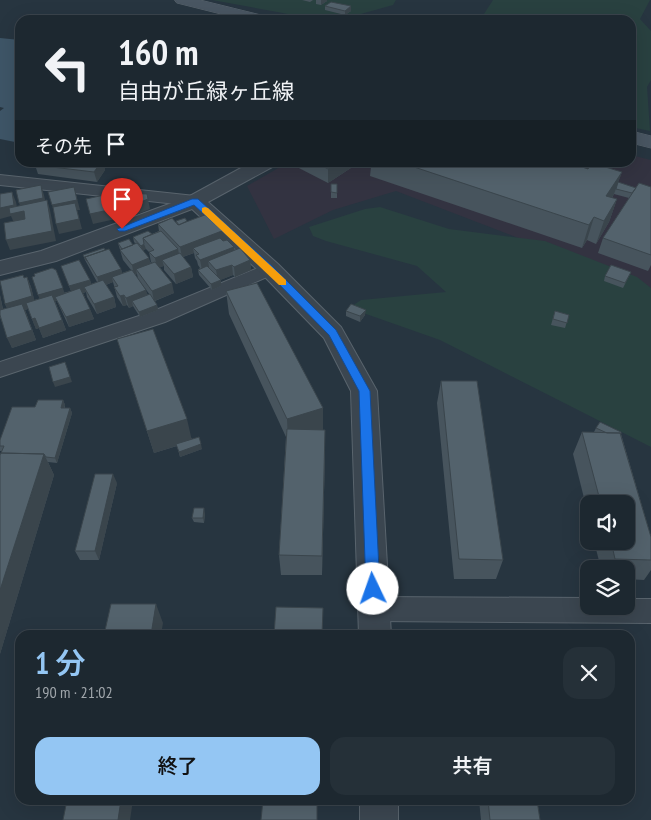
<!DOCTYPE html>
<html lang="ja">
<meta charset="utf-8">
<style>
:root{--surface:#1d2830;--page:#253038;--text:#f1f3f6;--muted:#a0a6ab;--line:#3b444c;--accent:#94c6f3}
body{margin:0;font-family:"PT Sans Narrow","Noto Sans JP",sans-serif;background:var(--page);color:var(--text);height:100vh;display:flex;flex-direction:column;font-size:19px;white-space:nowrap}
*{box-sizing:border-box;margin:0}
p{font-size:16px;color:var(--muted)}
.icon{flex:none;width:28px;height:28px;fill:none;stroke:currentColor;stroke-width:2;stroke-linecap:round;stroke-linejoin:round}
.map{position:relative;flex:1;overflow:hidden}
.side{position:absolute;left:15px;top:630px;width:620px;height:175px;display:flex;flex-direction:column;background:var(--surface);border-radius:15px;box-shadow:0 5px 20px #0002,0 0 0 1px var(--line)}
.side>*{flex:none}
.hud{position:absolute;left:15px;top:15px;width:621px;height:152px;border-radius:15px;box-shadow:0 5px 20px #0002,0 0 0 1px var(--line);background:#1d2830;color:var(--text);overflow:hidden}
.tools{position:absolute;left:580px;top:495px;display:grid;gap:10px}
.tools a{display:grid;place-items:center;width:55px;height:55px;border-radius:10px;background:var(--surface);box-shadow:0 5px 20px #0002,0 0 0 1px var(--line);font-size:25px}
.pin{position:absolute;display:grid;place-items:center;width:42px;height:42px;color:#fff;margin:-51px -21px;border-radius:50% 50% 50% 0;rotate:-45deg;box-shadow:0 0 5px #0007}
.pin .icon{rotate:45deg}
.me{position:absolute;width:55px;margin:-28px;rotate:357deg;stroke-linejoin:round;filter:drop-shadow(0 0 4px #0008)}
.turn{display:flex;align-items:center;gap:18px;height:105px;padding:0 20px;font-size:22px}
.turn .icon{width:65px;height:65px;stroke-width:2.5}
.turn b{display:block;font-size:35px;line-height:42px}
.then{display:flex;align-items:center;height:48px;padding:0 20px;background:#0003;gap:10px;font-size:19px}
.round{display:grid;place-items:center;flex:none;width:52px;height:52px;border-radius:15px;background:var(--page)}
.headline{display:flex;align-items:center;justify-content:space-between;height:85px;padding:0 20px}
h1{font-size:30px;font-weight:600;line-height:38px;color:var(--accent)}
.button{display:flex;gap:10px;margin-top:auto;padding:10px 20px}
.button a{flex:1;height:58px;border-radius:15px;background:var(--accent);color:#111;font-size:20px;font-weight:600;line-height:58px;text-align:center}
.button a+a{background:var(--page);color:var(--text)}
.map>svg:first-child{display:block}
</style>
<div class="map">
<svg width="651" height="820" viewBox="0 0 651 820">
<rect width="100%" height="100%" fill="#273540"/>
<path fill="#333341" d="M631 155 651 160V289L396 191 333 210 274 239 247 186 287 163 631 162Z"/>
<path fill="#294140" d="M212 0H396L393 5 339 20H321Z
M493 0H650L640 19 651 31V80L647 87 650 131 631 127V20H484V14Z
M380 207 449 229 545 241 637 277 651 288V447L440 340 349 308 361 300 446 292 417 266 326 241 313 236 309 227 365 209Z"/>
<path fill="#3e5567" d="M0 38 20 40V143L0 139V111L4 108 0 107Z"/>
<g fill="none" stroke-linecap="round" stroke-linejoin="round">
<g stroke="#59646d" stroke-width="2">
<path id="minor" d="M0 175 195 196 201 198 203 201 201 204 195 206 0 185Z
M270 263 276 265 279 269 276 273 165 322 0 377V362L151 312Z
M374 597 589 598V606H626V599H651V623L374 621 365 618 361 609 365 600Z"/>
</g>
<g stroke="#59646d" stroke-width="2">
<path id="tertiary" d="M252 162H276L274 166 208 202 278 264 341 327 377 391 391 635H359L351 391 324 338 262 274 192 209 56 261 0 275V261L41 251 188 197Z
M360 800H398V820H360Z"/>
</g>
<g stroke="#59646d" stroke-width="1">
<path id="secondary" d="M175 0H200L269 17 272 20H245L177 3Z
M631 131 651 136V148L631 143Z"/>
</g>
<use href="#minor" fill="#3b4650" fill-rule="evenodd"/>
<use href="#tertiary" fill="#3b4650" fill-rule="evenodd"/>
<use href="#secondary" fill="#495662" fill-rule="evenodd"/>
</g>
<path fill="#47545d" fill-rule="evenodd" d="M302 0H313L310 2Z
M316 0H327V1L321 5 316 4Z
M325 6H351V11L345 15 325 10Z
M37 162H103L105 170 97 182 38 174 35 165Z
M293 162H360L328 183 293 165Z
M370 162H577L579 166 588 169 622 172 618 182 636 188 651 187V265L648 271 598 253 603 238 629 198 614 194 612 198 617 199 609 222 596 244 587 240 582 248 370 176 371 167H370Z
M331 184H337V198H331Z
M187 221 229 239 227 240 234 250 250 260 251 270 235 277 233 275 220 280 221 286 212 290 199 275 198 270 200 268 198 265 197 261 195 258 194 253 183 257 191 267 193 277 176 284 164 270V266L160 267 174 293 155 301 157 305 158 310 140 317 133 306 129 308 127 305 123 306 117 297 113 282 106 285 114 297 116 307 97 314 87 297 86 292 83 293 94 319 69 327 57 301H55L66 330 43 338 39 328 36 329 28 309 25 310 36 340 12 348 0 317V295L3 309 7 308 5 304 24 278 27 277 31 287 34 300 71 291 61 266 90 280 91 284 97 282 85 260 83 255 121 269 122 273 131 270 123 260 118 243 133 245 136 244 134 242 133 237 152 234 159 231 158 224ZM146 249 149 252 151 262 152 263H151L143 250ZM137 274 138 279 150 295H148L135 275Z
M631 272 623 288 604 281 605 276Z
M226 291 323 408V430L325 452 322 575H281L279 555 286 437 229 314Z
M346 311 365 315 360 322 346 316Z
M555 311 569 315 565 328 551 325Z
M117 339 192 439 202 449 180 457 177 446 154 453Z
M441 381 503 560 496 579H454L437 403Z
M63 400 65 405V408H70L72 413 57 463 48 462 54 475 0 654V455L2 451H0V440L35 407Z
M596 428 621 434 651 537V570L644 580 626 579V569H601L594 541H626V504H589V518L573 454 582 432H594Z
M117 483 99 560H80L75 551Z
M205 513 204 523 194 522 192 518Z
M479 800H537L540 820H481Z"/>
<path fill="#3a454c" d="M321 0H327V1L321 5Z
M351 6V11L345 15V11Z
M101 162H103L105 170 97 182 94 172Z
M339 162H360L328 183V169Z
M622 172 614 194 599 219 606 196Z
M41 185 44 195 47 208 28 221 14 223 11 216 0 219V208L12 192 16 202 18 212 22 211 19 203Z
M74 187 80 210H77L82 229 59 234 56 224 55 215 52 205Z
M147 194 150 209 138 214 93 224 90 214Z
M617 199 609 222 596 244 604 221Z
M47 200 50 210 56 241 10 250 6 240Z
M594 217 587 240 582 248 589 225Z
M227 229 229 239 197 252 193 248 194 253 182 257 180 247Z
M144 244 146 249 142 251 141 246Z
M234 247 235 257 208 261 209 267 202 270 200 260Z
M178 249 180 259 162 260 164 266 157 268 155 258Z
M149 258 152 269H136L137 274 134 275 132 265Z
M250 260 251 270 235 277 234 267Z
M232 265 233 275 218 281 216 270Z
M191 267 193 277 176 284 174 274Z
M121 269 124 279 112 277 113 282 100 287 97 277Z
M27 277 31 287 36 306 25 310 36 340 12 348 7 338 10 314 5 304Z
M90 280 93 290 84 287 86 292 73 296 69 286Z
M221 280V286L212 290 211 284Z
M172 283 174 293 154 301 152 291Z
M63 288 66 298 55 297 57 301 42 305 38 295Z
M146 290 149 300 132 301 133 306 129 308 126 298Z
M0 295 4 316 0 317Z
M124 295 127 305 123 306 120 296Z
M114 297 116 307 97 314 94 304Z
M157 305 158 310 140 317 139 312Z
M90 309 94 319 69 327 66 317Z
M366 310 365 315 360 322V316Z
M35 318 62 320 66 330 43 338 39 328 36 329 32 319Z
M67 367 72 382 55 387 53 382Z
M63 400 65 405 63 413 61 408Z
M70 408 72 413 57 463 55 458Z
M323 408V430L288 441 287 419Z
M187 419 192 441 154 453 147 431Z
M325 430V452L322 575V556Z
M201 444 202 449 180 457 179 452Z
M44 454 54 475 0 654V590Z
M113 474 117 483 99 560 95 551Z
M204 508 205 513 204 523 203 518Z
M156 604 163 623 161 635H151Z
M121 800H133L130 820H118Z"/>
<path fill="#53626c" stroke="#3a454c" d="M331 2 351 6 345 11 325 6Z
M37 162H101L94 172 35 165Z
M315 162H339L328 169Z
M399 162H577L580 163 579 166 588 169 592 163 622 172 606 196 617 199 604 221 594 217 589 225Z
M618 182 636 188 632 193 616 189Z
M639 183 651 187V255L603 238Z
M331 184H337V193L331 192Z
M41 185 43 198 19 203 16 190Z
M74 187 77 200 52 205 48 192Z
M12 192 14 205 0 208V194Z
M118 192V194L126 193 147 194 148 199 136 204 90 214 86 199Z
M47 200 52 231 6 240 4 223 25 219 24 211 10 214 9 208Z
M75 203 79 219 56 224 53 207Z
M210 213 227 229 180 247 158 224 172 218 178 225Z
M185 218 187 221 179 225 176 221Z
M148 231 152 234 143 238 144 244 141 246 133 237Z
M161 231 178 249 155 258 149 252 154 250 143 238Z
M220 238 223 241 227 240 234 247 200 260 196 255 199 254 193 248Z
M129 239 133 245 122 249 118 243Z
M137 243 149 258 132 265 120 250Z
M104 248 105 250 85 257 87 261 83 255Z
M240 248 250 260 234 267 232 265 216 270 208 261Z
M109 249 121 269 97 277 85 257Z
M180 253 191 267 174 274 162 260Z
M79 260 90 280 69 286 61 266Z
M155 262 172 283 152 291 136 269Z
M611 265 631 272 625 283 605 276Z
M207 266 221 280 211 284 198 270Z
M52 268 56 270 63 288 38 295 32 277 35 276 34 274Z
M132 270 146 290 126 298 124 295 120 296 114 287 118 286 112 277Z
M23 275 24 278 27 277 32 296 5 304 0 281Z
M103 280 114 297 94 304 84 287Z
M257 283 323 408 287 419 226 291Z
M80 288 90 309 66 317 55 297Z
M150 294 157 305 139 312 132 301Z
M52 295 62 320 39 328 35 318 32 319 26 303Z
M22 304 32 330 7 338 0 315V310Z
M351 304 366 310 360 316 346 311Z
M555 311 569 315 567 323 553 319Z
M153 329 187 419 147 431 117 339Z
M65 362 70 377 53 382 49 367Z
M441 381H477L503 560 459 559Z
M38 400H63L61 408H70L55 458 46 457 44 454 1 453 4 446H0V440L12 407H35Z
M600 422 621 432V434L620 433H607L596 428Z
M287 429 325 430 322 556 279 555Z
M582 432 620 433 651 537V560L615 559 611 541H626V504H601Z
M199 437 201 444 179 452 176 444Z
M1 453 44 454 0 590V455Z
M95 474H113L95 551H75Z
M194 508H204L203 518H192Z
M111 604H156L151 635H104Z
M276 607 323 608 322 635H274Z
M67 800H121L118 820H63Z
M263 800H317V820H261Z
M488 800H537L540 820H490Z"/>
<path fill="#1a73e8" stroke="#114b97" d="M192 199H198L273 267 336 330 370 391 380 589 378 594 373 596 368 594 366 589 359 391 329 335 266 271 194 205 125 231H119L117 229Z"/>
<path fill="#f59e0b" d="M205 207 208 208 286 280V285H279L202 212V208Z"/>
</svg>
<div class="tools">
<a><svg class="icon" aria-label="sound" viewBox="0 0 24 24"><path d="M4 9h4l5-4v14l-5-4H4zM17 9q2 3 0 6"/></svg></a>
<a><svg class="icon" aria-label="layers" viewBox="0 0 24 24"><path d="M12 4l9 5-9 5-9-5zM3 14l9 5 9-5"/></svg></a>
</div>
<div class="pin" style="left:122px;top:229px;background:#d93025"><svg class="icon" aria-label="arrive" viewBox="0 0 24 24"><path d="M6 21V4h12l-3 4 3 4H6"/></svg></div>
<svg class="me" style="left:373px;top:589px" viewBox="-20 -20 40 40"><circle r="19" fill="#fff"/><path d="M0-13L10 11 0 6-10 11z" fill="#1a73e8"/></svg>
<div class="hud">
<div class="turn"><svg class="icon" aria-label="left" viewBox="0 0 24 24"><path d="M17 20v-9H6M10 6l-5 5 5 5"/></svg><div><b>160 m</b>自由が丘緑ヶ丘線</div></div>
<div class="then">その先<svg class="icon" aria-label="arrive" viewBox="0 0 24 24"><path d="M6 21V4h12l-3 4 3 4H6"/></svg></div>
</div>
<section class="side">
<div class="headline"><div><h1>1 分</h1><p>190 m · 21:02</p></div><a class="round"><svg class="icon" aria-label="close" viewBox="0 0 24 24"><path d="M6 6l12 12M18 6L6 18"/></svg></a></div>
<div class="button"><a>終了</a><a>共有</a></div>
</section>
</div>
